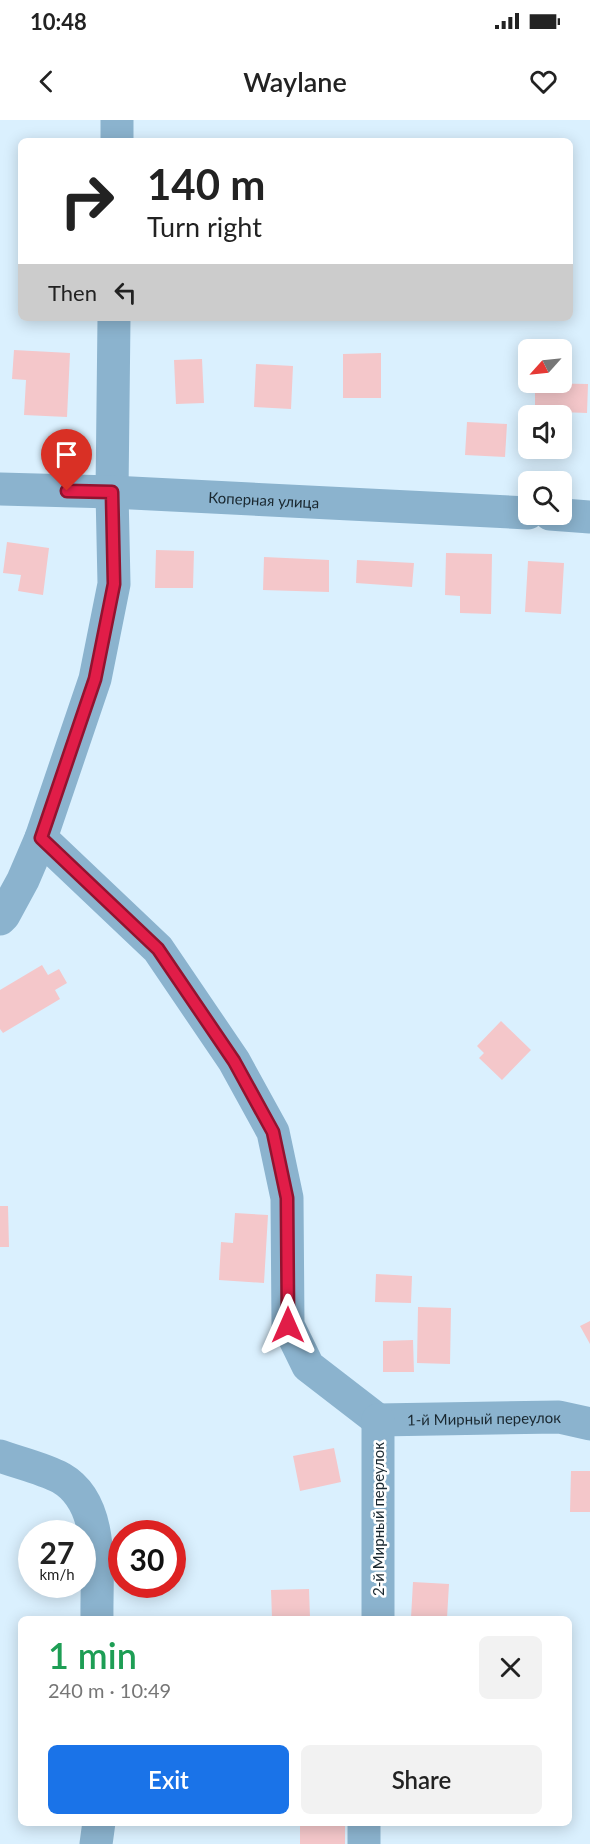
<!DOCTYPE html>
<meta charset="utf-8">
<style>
:root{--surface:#fff;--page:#f2f2f2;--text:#222;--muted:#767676;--accent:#1a73e8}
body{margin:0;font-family:Lato,sans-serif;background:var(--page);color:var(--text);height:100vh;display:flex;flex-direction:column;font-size:22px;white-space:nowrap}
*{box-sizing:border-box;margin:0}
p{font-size:20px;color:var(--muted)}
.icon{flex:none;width:33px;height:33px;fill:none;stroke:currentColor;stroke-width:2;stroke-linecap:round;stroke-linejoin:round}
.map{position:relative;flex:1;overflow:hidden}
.drawer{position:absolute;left:18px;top:1496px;width:554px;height:210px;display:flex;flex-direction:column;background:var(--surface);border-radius:9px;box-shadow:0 3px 15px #0003}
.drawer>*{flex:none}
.hud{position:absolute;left:18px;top:18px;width:555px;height:183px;border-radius:9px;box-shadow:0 3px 15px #0003;background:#fff;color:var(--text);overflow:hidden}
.needle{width:39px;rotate:243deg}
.tools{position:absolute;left:518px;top:219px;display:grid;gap:12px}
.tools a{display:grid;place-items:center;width:54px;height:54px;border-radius:9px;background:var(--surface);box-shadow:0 3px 15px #0003;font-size:30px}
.speed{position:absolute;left:18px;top:1400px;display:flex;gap:12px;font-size:30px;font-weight:700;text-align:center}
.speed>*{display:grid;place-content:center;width:78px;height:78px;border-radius:50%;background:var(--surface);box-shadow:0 3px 15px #0003;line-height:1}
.speed small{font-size:15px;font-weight:400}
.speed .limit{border:9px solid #d22;background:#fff;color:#111}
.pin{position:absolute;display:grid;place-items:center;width:51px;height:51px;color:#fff;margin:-62px -26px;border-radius:50% 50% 50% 0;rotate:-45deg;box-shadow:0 0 6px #0007}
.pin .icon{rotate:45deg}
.me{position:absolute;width:66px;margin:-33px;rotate:0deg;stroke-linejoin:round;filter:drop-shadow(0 0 4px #0008)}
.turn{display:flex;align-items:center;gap:21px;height:126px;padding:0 30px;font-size:27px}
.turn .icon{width:78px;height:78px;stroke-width:2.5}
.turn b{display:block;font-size:42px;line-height:51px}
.then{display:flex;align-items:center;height:57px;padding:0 30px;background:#0003;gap:12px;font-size:22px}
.round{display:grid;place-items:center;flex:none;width:63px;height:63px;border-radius:9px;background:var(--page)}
.overview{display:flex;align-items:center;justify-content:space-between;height:102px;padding:0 30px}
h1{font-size:36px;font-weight:600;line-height:45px;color:#1e9e55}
.cta{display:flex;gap:12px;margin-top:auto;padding:12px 30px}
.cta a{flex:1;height:69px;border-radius:9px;background:var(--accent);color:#fff;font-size:24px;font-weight:600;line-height:69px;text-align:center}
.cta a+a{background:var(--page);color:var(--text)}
.status{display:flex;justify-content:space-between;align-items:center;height:42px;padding:0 30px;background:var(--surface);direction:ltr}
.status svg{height:16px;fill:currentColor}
header{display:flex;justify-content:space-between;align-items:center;height:78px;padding:0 30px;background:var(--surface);font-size:27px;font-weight:600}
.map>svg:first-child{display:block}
</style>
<div class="status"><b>10:48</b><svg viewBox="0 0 49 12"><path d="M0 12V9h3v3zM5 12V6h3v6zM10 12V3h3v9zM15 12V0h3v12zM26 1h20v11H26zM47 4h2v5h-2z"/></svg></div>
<header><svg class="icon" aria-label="back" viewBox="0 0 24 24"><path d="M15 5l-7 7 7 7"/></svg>Waylane<svg class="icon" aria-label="heart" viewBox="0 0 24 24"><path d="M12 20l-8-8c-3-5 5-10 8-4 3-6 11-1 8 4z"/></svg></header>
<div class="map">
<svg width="590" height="1724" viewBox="0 0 590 1724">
<rect width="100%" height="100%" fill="#daf0fe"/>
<path fill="#f4c7ca" d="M14 230 70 233 67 297 24 295 26 260 12 259Z
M381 233V278H343V234Z
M202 239 204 283 176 284 174 240Z
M256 244 293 246 291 289 254 287Z
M535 263 588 264 587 293 535 291Z
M467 302 507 304 505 337 465 335Z
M7 422 49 428 43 475 18 471 21 455 3 453Z
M156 430 194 431 193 468H155Z
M446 433 492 434 491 494 460 493V476L445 475Z
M264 437 329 440V472L263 470Z
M357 440 414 443 412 467 356 463Z
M528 441 564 443 561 494 525 492Z
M42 845 48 855 59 849 67 863 55 870 60 879 3 913 0 909V870Z
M501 901 531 930 502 960 479 938 484 933 477 926Z
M0 1086H8L9 1127H0Z
M235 1093 268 1095 264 1163 219 1160 221 1122 233 1123Z
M376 1154 412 1156 411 1183 375 1182Z
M418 1187 451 1188 450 1244 417 1243Z
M590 1201V1224L580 1206Z
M413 1220 414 1252H383V1221Z
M334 1328 341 1362 300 1371 293 1336Z
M571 1351H590V1392H570Z
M413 1462 449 1464 447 1498H411Z
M309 1469 310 1498H272L271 1470Z
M300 1702H345V1724H300Z"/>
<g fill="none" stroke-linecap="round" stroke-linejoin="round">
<g stroke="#8bb3ce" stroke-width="33">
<path d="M117 21V0"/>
<path d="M114 198 112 372 114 464 95 559 41 718 158 829 234 941 273 1012 287 1078 288 1205 308 1246 378 1300"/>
<path id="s1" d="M0 369 112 372 528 393"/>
<path d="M550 394 590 397"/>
<path d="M0 799 4 795 23 760 41 718"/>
<path id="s2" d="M378 1300 559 1297 590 1304"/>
<path d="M0 1336C19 1343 42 1348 61 1358 106 1384 96 1454 97 1498"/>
<path d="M378 1498V1300"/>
<path d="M364 1702V1724"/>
<path d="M96 1724 99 1702"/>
</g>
</g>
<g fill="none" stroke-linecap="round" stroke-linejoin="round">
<g stroke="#92132f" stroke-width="15">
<path id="route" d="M67 371 112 372 114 464 95 559 41 718 158 829 234 941 273 1012 287 1078 288 1205"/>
</g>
<use href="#route" stroke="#e11d48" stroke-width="10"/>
</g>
<g text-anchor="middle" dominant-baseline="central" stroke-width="5" stroke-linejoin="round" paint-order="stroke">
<g font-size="15" fill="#19272f" stroke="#fff">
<text stroke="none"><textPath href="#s1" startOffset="264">Коперная улица</textPath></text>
<text stroke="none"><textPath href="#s2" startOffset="106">1-й Мирный переулок</textPath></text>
<text transform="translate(378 1399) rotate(-90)">2-й Мирный переулок</text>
</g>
</g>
</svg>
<div class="tools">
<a><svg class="needle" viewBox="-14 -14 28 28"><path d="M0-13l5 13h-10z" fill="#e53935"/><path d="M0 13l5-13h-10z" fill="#767676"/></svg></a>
<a><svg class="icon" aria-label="sound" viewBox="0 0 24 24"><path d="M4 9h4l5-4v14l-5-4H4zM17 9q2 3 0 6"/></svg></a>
<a><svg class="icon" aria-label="search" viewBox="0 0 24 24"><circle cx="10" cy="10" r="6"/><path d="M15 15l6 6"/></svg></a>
</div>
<div class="speed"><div>27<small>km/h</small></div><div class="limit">30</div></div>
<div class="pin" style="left:67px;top:371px;background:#d93025"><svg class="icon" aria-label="arrive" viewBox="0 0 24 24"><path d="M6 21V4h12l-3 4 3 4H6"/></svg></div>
<svg class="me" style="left:288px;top:1205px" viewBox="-20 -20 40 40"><path d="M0-17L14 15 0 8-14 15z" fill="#e11d48" stroke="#fff" stroke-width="4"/></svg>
<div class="hud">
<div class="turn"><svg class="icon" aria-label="right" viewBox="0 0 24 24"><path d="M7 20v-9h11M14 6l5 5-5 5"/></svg><div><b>140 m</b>Turn right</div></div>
<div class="then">Then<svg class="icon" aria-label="left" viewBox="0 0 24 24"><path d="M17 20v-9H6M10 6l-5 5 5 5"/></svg></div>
</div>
<section class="drawer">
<div class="overview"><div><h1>1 min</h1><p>240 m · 10:49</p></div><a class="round"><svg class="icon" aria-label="close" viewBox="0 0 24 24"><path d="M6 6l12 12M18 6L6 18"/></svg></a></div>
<div class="cta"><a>Exit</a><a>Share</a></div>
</section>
</div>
